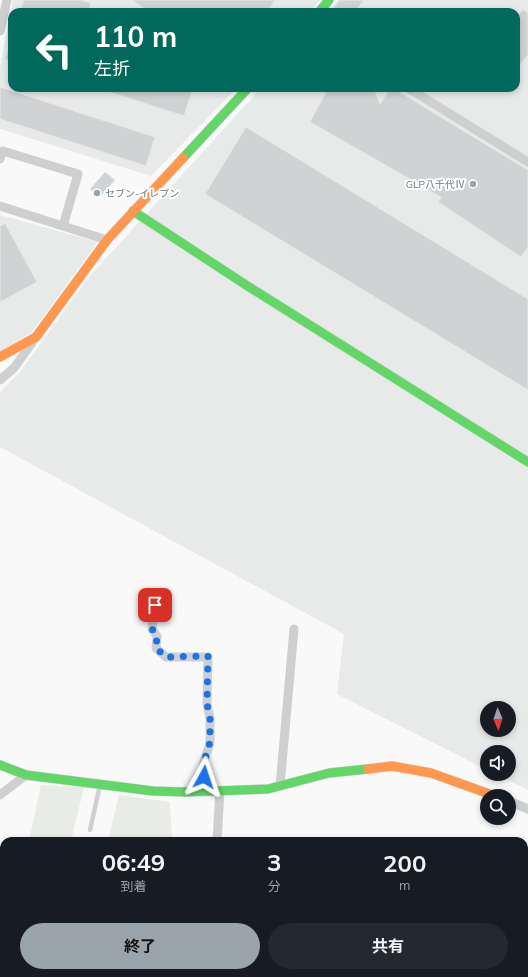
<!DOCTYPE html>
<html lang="ja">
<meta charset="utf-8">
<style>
:root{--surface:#171b24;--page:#242831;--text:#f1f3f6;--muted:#9ea1a6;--accent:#99a4ac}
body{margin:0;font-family:Mulish,"Noto Sans JP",sans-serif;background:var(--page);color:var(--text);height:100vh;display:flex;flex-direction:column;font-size:15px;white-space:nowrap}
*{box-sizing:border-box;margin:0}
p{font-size:13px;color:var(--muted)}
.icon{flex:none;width:22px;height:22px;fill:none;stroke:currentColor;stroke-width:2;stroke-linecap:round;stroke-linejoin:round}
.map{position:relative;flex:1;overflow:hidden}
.details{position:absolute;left:0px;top:837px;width:528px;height:140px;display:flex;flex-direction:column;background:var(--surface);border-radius:12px 12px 0 0;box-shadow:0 2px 6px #0003}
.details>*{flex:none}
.hud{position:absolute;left:8px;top:8px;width:512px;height:84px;border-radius:12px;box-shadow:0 2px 6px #0003;background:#00695c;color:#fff;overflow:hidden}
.needle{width:26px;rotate:178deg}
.controls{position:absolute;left:480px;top:701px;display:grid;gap:8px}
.controls a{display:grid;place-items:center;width:36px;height:36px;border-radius:50%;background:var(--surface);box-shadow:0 2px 6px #0003;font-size:20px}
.pin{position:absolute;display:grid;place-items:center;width:34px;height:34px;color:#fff;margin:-17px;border-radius:8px;box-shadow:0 2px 6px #0006}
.me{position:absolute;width:44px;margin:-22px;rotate:5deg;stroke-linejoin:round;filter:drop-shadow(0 0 3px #0008)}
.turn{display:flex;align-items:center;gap:14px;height:84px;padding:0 20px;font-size:18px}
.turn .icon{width:52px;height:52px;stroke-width:2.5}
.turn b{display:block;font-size:28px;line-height:34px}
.eta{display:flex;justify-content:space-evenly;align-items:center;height:68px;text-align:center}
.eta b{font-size:24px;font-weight:700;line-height:28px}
.primary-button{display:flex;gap:8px;margin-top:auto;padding:8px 20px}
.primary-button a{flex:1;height:46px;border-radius:24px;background:var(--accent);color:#111;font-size:16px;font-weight:700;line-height:46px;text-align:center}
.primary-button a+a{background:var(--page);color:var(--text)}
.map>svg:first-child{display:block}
</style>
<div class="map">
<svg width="528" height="977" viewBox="0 0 528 977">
<rect width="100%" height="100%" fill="#f9f9f9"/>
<path fill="#e8e9e9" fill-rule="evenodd" d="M13 0H320L310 12H12V88H237L151 176 0 129V67Z
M338 0H528V790L496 774H509V752H487V770L337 694 344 634 0 447V392L19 373 90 276 261 88H516V12H328ZM487 708H509V730H487Z
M0 215 98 242 32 332 0 352Z"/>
<path fill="#e8ebe6" d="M41 785 84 787 71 841H29Z
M119 795 170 802 172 841H108Z
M0 852H4V889L0 890Z
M524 867H528V939L524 943Z
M4 963V973H61L63 977H0Z
M356 973H436L431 977H355Z"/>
<path fill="#d0d2d3" stroke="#e8e8e8" d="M24 0H81L91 3 88 12H20Z
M132 0H275L267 12H149Z
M340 0H364L355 12H330Z
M523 9 528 13V55L516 70V18Z
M11 42H12V61L5 59Z
M0 87 155 137 146 166 0 119Z
M100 88H193L184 116 100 89Z
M328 88H374L380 104 390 88H393L528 170V247L521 257 438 202 441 197 310 122Z
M246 127 528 299V390L205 194Z
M105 172 115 180 100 197 90 189Z
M5 223 37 282 0 302V226Z"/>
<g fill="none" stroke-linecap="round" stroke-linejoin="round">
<g stroke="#d5d6d7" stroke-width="10">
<path id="fast" d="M319 12 329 0
M183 158 248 88
M133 211 246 285 528 462
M0 765 26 775 153 791 184 792 268 789 329 773 368 769"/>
</g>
<g stroke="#d5d6d7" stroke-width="10">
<path id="slow" d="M0 357 36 337 107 240 183 158
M368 769 392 766 431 773 495 796"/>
</g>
<path stroke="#cbcccd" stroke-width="1.5" stroke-dasharray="2 2" stroke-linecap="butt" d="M221 973 222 977"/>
<path stroke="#cecfd0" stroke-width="4.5" d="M90 830 100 785"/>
<path stroke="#cecfd0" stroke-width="9" d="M0 31 7 0
M408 88 528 162
M0 159 3 151 78 174 63 226
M0 206 107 240
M0 380 14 368 34 340
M156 593 152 629 157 636 156 648 166 657H208L207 704 210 718V743L204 762 203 792
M280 786 294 629
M0 795 26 775
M509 801 528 809
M217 841 220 791"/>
<use href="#fast" stroke="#63d668" stroke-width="9"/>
<use href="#slow" stroke="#ff974d" stroke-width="9"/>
</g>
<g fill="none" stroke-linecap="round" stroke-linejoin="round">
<path stroke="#1a73e8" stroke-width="7" stroke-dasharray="0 12.6" d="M155 605 152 629 157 636 156 648 166 657 208 656 207 704 210 718V742L204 762V777"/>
</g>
<g fill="#99a4ac" stroke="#fff" stroke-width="1.5">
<circle cx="473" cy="184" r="4"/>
<circle cx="97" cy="193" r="4"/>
</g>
<g text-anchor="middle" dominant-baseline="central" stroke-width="4" stroke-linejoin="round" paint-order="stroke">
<g font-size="10" fill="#657683" stroke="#fff" text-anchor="end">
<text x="465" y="184">GLP八千代Ⅳ</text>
<text x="105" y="193" text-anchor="start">セブン-イレブン</text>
</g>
</g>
</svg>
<div class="controls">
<a><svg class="needle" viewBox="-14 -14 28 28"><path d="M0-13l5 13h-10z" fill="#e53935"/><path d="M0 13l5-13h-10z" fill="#9ea1a6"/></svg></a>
<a><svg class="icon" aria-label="sound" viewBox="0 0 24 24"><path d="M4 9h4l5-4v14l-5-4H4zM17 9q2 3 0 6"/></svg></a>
<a><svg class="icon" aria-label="search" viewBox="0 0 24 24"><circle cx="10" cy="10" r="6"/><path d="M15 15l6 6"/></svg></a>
</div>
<div class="pin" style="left:155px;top:605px;background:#d93025"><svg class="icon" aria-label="arrive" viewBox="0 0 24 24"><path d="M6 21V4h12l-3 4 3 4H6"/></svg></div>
<svg class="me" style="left:204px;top:777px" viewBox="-20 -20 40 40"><path d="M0-17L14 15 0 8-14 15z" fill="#1a73e8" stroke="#fff" stroke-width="4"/></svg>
<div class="hud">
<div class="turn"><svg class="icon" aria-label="left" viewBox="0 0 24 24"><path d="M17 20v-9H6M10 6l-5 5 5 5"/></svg><div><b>110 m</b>左折</div></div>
</div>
<section class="details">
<div class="eta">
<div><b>06:49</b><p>到着</p></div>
<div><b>3</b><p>分</p></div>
<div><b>200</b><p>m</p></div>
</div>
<div class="primary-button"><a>終了</a><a>共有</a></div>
</section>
</div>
